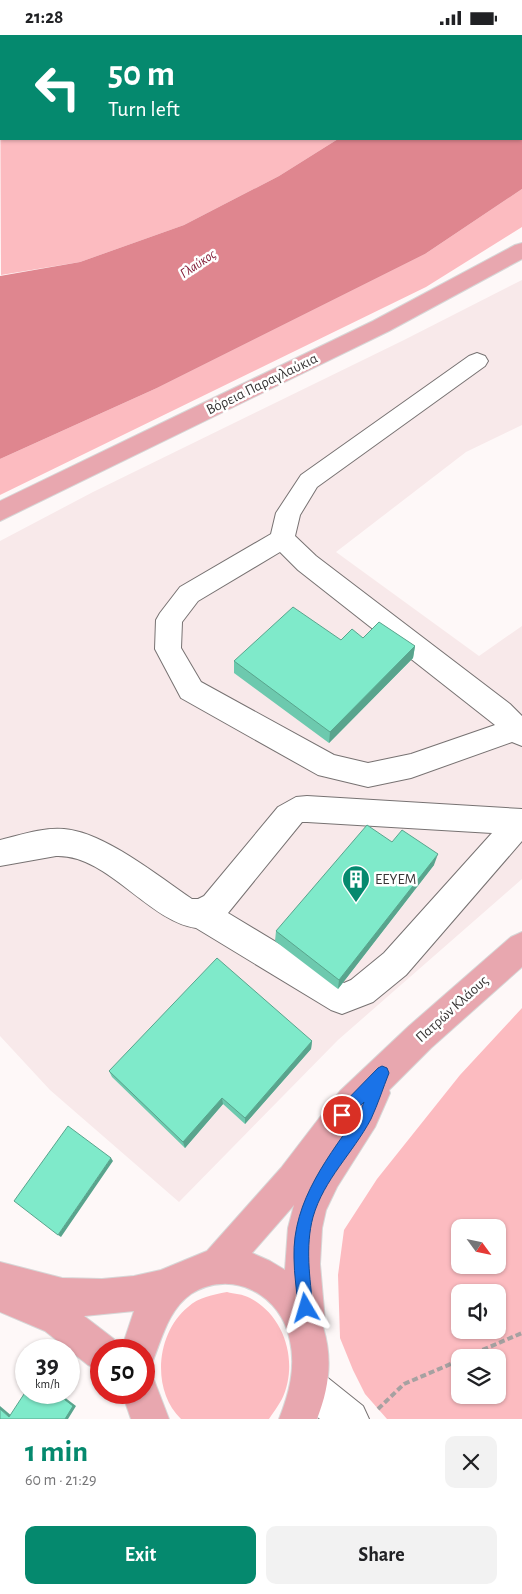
<!DOCTYPE html>
<meta charset="utf-8">
<style>
:root{--surface:#fff;--page:#f2f2f2;--text:#202124;--muted:#757577;--accent:#05896e}
body{margin:0;font-family:"Alegreya Sans",sans-serif;background:var(--page);color:var(--text);height:100vh;display:flex;flex-direction:column;font-size:19px;white-space:nowrap}
*{box-sizing:border-box;margin:0}
p{font-size:16px;color:var(--muted)}
.icon{flex:none;width:28px;height:28px;fill:none;stroke:currentColor;stroke-width:2;stroke-linecap:round;stroke-linejoin:round}
.map{position:relative;height:1384px;overflow:hidden}
.panel{display:flex;flex-direction:column;background:var(--surface);flex:1}
.panel>*{flex:none}
.banner{position:absolute;left:0px;top:0px;width:522px;height:105px;box-shadow:0 1px 4px #0004;background:#05896e;color:#fff;overflow:hidden}
.needle{width:32px;rotate:123deg}
.tools{position:absolute;left:451px;top:1184px;display:grid;gap:10px}
.tools a{display:grid;place-items:center;width:55px;height:55px;border-radius:10px;background:var(--surface);box-shadow:0 1px 4px #0004;font-size:25px}
.speed{position:absolute;left:15px;top:1304px;display:flex;gap:10px;font-size:25px;font-weight:700;text-align:center}
.speed>*{display:grid;place-content:center;width:65px;height:65px;border-radius:50%;background:var(--surface);box-shadow:0 1px 4px #0004;line-height:1}
.speed small{font-size:12px;font-weight:400}
.speed .limit{border:8px solid #d22;background:#fff;color:#111}
.pin{position:absolute;display:grid;place-items:center;width:42px;height:42px;color:#fff;margin:-21px;border:2px solid #fff;border-radius:50%;box-shadow:0 1px 5px #0007}
.me{position:absolute;width:55px;margin:-28px;rotate:353deg;stroke-linejoin:round;filter:drop-shadow(0 0 4px #0008)}
.turn{display:flex;align-items:center;gap:18px;height:105px;padding:0 25px;font-size:22px}
.turn .icon{width:65px;height:65px;stroke-width:2.5}
.turn b{display:block;font-size:35px;line-height:42px}
.round{display:grid;place-items:center;flex:none;width:52px;height:52px;border-radius:10px;background:var(--page)}
.summary{display:flex;align-items:center;justify-content:space-between;height:85px;padding:0 25px}
h1{font-size:30px;font-weight:600;line-height:38px;color:var(--accent)}
.button{display:flex;gap:10px;margin-top:auto;padding:10px 25px}
.button a{flex:1;height:58px;border-radius:10px;background:var(--accent);color:#fff;font-size:20px;font-weight:600;line-height:58px;text-align:center}
.button a+a{background:var(--page);color:var(--text)}
.status{display:flex;justify-content:space-between;align-items:center;height:35px;padding:0 25px;background:var(--surface);direction:ltr}
.status svg{height:14px;fill:currentColor}
.map>svg:first-child{display:block}
</style>
<div class="status"><b>21:28</b><svg viewBox="0 0 49 12"><path d="M0 12V9h3v3zM5 12V6h3v6zM10 12V3h3v9zM15 12V0h3v12zM26 1h20v11H26zM47 4h2v5h-2z"/></svg></div>
<div class="map">
<svg width="522" height="1384" viewBox="0 0 522 1384">
<rect width="100%" height="100%" fill="#fef8f8"/>
<path fill="#f8e9ea" d="M522 245V390L466 417 336 517 479 621 522 591V844L338 1005 179 1167 50 1055 0 1001V506L93 457 404 305Z"/>
<path fill="#fcbbc0" fill-rule="evenodd" d="M0 0H472L1 1V104H338L279 141 184 190 80 227 1 240Z
M522 154V192L426 252 0 460V424L157 353 425 219Z
M522 973V1384H387L365 1359 353 1335 340 1303 338 1240 344 1195 377 1144 460 1040ZM498 1192V1230H460V1192ZM460 1258H498V1295H460ZM498 1322V1360H460V1322Z
M227 1257C234 1259 243 1259 250 1263 285 1281 299 1328 282 1364 278 1371 273 1378 269 1384H181C151 1355 156 1298 188 1272 199 1262 212 1260 227 1257Z"/>
<path fill="#df868f" d="M472 0H522V154L425 219 157 353 0 424V241L80 227 184 190 279 141 338 104H521V1H471Z"/>
<g fill="none" stroke-linecap="round" stroke-linejoin="round">
<g stroke="#777272" stroke-width="2">
<path id="minor" d="M477 318 485 321 488 326 485 331 317 452 300 480 295 501 316 521 510 669 522 681V711L512 707 411 743 368 752 318 740 181 663 155 614 156 585 160 578 180 552 271 499 276 478 301 440 469 321ZM280 517 298 535 495 690 411 719 368 728 334 720 201 647 181 613 182 587 198 566Z
M307 761 522 774V806L406 940 373 967 342 979 331 975 196 893C148 886 107 819 56 821L0 831V805C20 800 43 792 64 794 104 797 158 841 192 864H198L204 861 278 772 296 762ZM302 787H307L492 798 384 918 351 945 344 948 228 878Z
M310 1333 323 1339 363 1371 369 1384H320L297 1365 291 1352 297 1339Z"/>
</g>
<g stroke="#d7d7d7" stroke-width="2">
<path id="major" d="M522 208V224L389 296 0 486V466L373 286 515 210Z
M522 897V932L431 1013 389 1055 390 1058 375 1092 337 1152 326 1175 322 1193 320 1229 325 1286 323 1292C333 1324 329 1353 317 1384H279C289 1359 296 1333 290 1306 282 1260 232 1233 191 1259 168 1275 162 1304 152 1328L144 1331V1315H121L134 1276 84 1281 114 1304 118 1315H101V1335L88 1330 45 1296 0 1277V1227L62 1243 102 1244 134 1241 161 1235 207 1216 281 1133 340 1056 409 991 511 902ZM294 1170 288 1193 285 1235 270 1226 252 1218Z
M144 1341 154 1345 169 1384H131L122 1358H144Z"/>
</g>
<path stroke="#a6a1a1" stroke-width="4" stroke-dasharray="6 3" stroke-linecap="butt" d="M466 1322 522 1298
M378 1374 404 1349 460 1325"/>
<use href="#minor" fill="#fff" fill-rule="evenodd"/>
<use href="#major" fill="#e8a7af" fill-rule="evenodd"/>
</g>
<path fill="#6dc9ae" d="M363 603 415 611 413 623 329 708 234 638V626L341 605Z
M392 807 434 830 338 954 275 906 276 896Z
M312 1006 311 1014 245 1089 223 1069 185 1113 112 1042 109 1036Z"/>
<path fill="#59a48d" d="M415 611 413 623 329 708 330 697Z
M438 819 434 830 338 954 339 945Z
M312 1006 311 1014 245 1089V1083Z
M222 1063 223 1069 185 1113 183 1107Z
M111 1123 113 1126 61 1202 58 1200Z
M56 1358H59L76 1371 68 1384H65Z
M0 1371 13 1382H9L0 1374Z"/>
<path fill="#7feaca" stroke="#59a48d" d="M293 572 341 605 352 594 363 603 379 587 415 611 330 697 234 626Z
M367 790 392 807 402 795 438 819 339 945 276 896Z
M217 923 312 1006 245 1083 222 1063 183 1107 109 1036Z
M68 1091 111 1123 58 1200 14 1166Z
M26 1356V1358H56L73 1371 65 1384H0V1374L9 1382Z"/>
<path fill="#1a73e8" stroke="#114b97" d="M382 1031 387 1033 389 1038C383 1053 378 1069 371 1084 353 1118 324 1144 313 1182 305 1212 310 1243 313 1273L311 1278 306 1280 300 1278 298 1273C297 1256 294 1240 294 1223 292 1165 330 1120 361 1075L364 1067 347 1085 342 1087 337 1085 335 1080 337 1075 378 1033Z"/>
<defs>
<g id="building-pin" transform="scale(1.4375)"><path d="M0 17L-7.5 6A9.5 9.5 0 1 1 7.5 6Z" fill="#05896e" stroke="#fff"/><path d="M-4-6H4V6H1V3H-1V6H-4ZM-2.5-4.3h1.7v1.8h-1.7ZM.8-4.3h1.7v1.8H.8ZM-2.5-1h1.7V.8h-1.7ZM.8-1h1.7V.8H.8Z" fill="#fff"/></g>
</defs>
<g fill-rule="evenodd">
<use href="#building-pin" x="356" y="844"/>
</g>
<g text-anchor="middle" dominant-baseline="central" stroke-width="5" stroke-linejoin="round" paint-order="stroke">
<g font-size="14" font-style="italic" fill="#7e122d" stroke="#fff">
<text transform="translate(198 229) rotate(-34)">Γλαύκος</text>
</g>
<g font-size="15" fill="#393636" stroke="#fff">
<text transform="translate(262 349) rotate(-26)">Βόρεια Παραγλαύκια</text>
<text transform="translate(452 974) rotate(-42)">Πατρών Κλάους</text>
</g>
<g font-size="15" fill="#393636" stroke="#fff" text-anchor="start">
<text x="375" y="844">EEYEM</text>
</g>
</g>
</svg>
<div class="tools">
<a><svg class="needle" viewBox="-14 -14 28 28"><path d="M0-13l5 13h-10z" fill="#e53935"/><path d="M0 13l5-13h-10z" fill="#757577"/></svg></a>
<a><svg class="icon" aria-label="sound" viewBox="0 0 24 24"><path d="M4 9h4l5-4v14l-5-4H4zM17 9q2 3 0 6"/></svg></a>
<a><svg class="icon" aria-label="layers" viewBox="0 0 24 24"><path d="M12 4l9 5-9 5-9-5zM3 14l9 5 9-5"/></svg></a>
</div>
<div class="speed"><div>39<small>km/h</small></div><div class="limit">50</div></div>
<div class="pin" style="left:342px;top:1080px;background:#d93025"><svg class="icon" aria-label="arrive" viewBox="0 0 24 24"><path d="M6 21V4h12l-3 4 3 4H6"/></svg></div>
<svg class="me" style="left:306px;top:1273px" viewBox="-20 -20 40 40"><path d="M0-17L14 15 0 8-14 15z" fill="#1a73e8" stroke="#fff" stroke-width="4"/></svg>
<div class="banner">
<div class="turn"><svg class="icon" aria-label="left" viewBox="0 0 24 24"><path d="M17 20v-9H6M10 6l-5 5 5 5"/></svg><div><b>50 m</b>Turn left</div></div>
</div>
</div>
<section class="panel">
<div class="summary"><div><h1>1 min</h1><p>60 m · 21:29</p></div><a class="round"><svg class="icon" aria-label="close" viewBox="0 0 24 24"><path d="M6 6l12 12M18 6L6 18"/></svg></a></div>
<div class="button"><a>Exit</a><a>Share</a></div>
</section>
